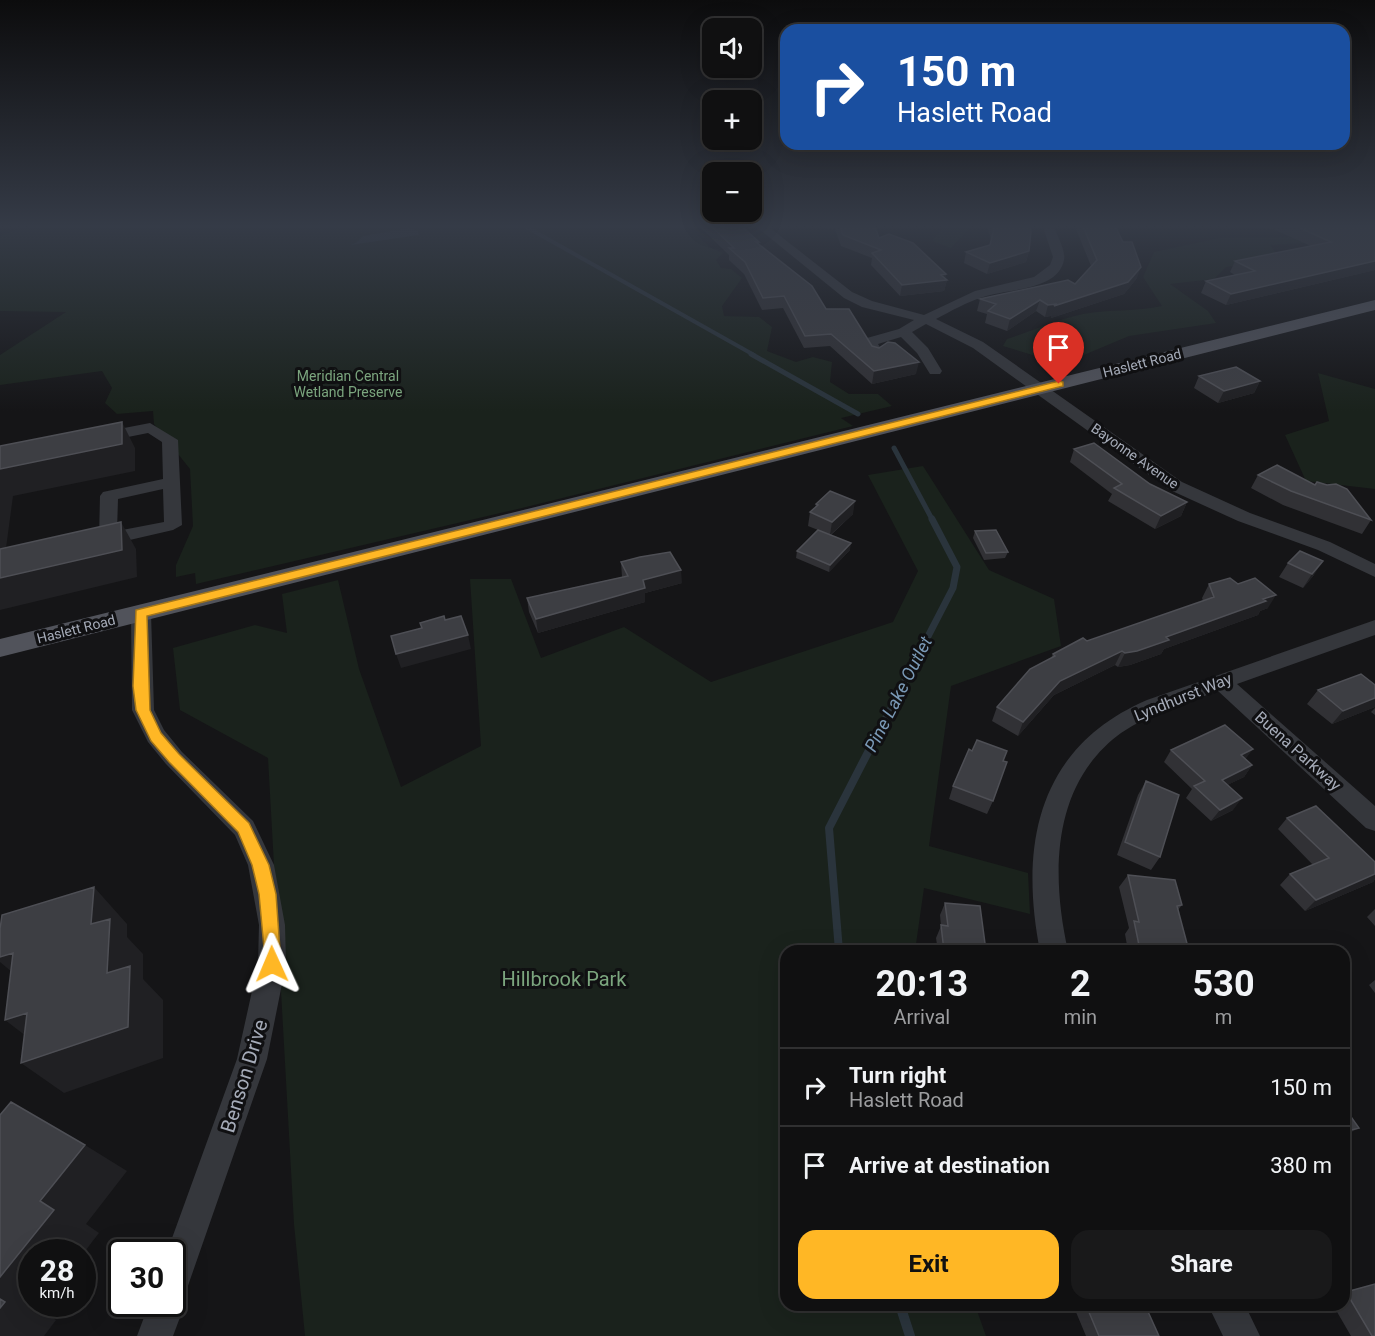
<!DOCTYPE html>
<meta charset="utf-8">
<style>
:root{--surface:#101011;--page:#19191a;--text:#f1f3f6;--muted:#9c9d9f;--line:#303031;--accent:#ffb725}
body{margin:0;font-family:Roboto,sans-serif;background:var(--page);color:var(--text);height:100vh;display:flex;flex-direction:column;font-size:22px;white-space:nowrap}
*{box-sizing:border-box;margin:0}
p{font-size:20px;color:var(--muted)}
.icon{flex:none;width:33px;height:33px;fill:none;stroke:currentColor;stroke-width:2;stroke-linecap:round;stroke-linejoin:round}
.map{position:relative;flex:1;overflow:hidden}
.details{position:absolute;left:780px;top:945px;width:570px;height:366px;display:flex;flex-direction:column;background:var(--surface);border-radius:18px;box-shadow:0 6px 24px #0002,0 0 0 2px var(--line)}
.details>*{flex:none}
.top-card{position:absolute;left:780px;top:24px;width:570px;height:126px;border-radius:18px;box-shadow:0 6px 24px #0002,0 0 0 2px var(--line);background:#1a4fa0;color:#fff;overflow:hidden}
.fabs{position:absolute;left:702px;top:18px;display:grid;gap:12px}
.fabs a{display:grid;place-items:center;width:60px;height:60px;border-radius:12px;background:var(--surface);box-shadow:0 6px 24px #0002,0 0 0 2px var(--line);font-size:30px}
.speed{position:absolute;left:18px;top:1239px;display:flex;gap:12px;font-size:30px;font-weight:700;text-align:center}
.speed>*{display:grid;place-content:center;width:78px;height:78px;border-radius:50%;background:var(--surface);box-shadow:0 6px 24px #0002,0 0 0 2px var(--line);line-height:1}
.speed small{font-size:15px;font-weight:400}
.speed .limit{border:3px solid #111;border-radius:9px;background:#fff;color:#111}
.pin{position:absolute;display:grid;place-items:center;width:51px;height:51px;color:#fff;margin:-62px -26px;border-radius:50% 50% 50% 0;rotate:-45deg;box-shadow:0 0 6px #0007}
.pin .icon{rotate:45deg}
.me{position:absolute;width:66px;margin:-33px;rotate:359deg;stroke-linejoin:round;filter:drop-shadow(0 0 4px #0008)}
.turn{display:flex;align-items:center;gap:21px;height:126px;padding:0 18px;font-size:27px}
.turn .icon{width:78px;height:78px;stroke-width:2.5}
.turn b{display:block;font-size:42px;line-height:51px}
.eta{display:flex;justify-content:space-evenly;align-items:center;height:102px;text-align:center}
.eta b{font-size:36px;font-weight:700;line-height:42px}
.action{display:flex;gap:12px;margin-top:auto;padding:12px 18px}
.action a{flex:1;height:69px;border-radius:18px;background:var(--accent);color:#111;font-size:24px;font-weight:700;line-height:69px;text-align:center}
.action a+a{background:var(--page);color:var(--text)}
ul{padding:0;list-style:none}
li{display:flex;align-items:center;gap:18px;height:78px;padding:0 18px;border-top:2px solid var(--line)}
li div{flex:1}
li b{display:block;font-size:22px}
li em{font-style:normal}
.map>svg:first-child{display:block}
</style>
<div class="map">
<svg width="1375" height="1336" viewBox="0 0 1375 1336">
<rect width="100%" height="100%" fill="#151517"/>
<path fill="#1a221c" d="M33 224H686L709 247 723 253 716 260 721 268 731 269 742 278 722 306 724 316 759 317 772 327 767 351 796 362 813 357 832 362 830 382 849 394H878L892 406 841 418 853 426 518 509 196 584 195 573 176 577V565L193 526 190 469 154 424 153 411 117 414 105 403 112 388 102 371 0 385V355L66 312 0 311V236Z
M939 224H970L971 227 951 248 932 241 944 226Z
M1318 230 1320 242 1270 245 1275 252H1284L1274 261 1226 267 1214 279 1170 284 1208 311 1216 323 1129 336 1072 360 1039 357 1003 346 1007 339C1032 331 1058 319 1083 314 1110 309 1136 312 1162 306L1143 277 1154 252 1220 238 1288 237Z
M1318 373 1375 389V489L1306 481 1285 435 1329 421Z
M923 466 989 570 1054 599 1061 646 951 686 929 846 1028 873 1030 914 924 888 915 951H786V1305H975L986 1336H305L294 1224 268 758 180 710 173 648 255 625 287 633 282 594 338 580 359 669 401 787 481 746 470 579H511L541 658 624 627 711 682 893 622 918 571 868 475Z"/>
<path fill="#2a343c" d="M408 228 418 231 419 235 350 245 356 243 363 236Z"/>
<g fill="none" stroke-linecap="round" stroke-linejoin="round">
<path stroke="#2a343c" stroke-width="4" d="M521 224 754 355"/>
<path stroke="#2a343c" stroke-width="5" d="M751 354 858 414
M894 448 933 521"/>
<path stroke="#2a343c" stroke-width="7" d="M879 731 953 588 957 567 932 519"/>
<path stroke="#2a343c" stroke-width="8" d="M839 951 829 828 880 729"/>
<path stroke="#2a343c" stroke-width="10" d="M900 1305 910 1336"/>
<path fill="#35373c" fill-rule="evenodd" d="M753 224H765L852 292 872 301 924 315 975 291 1034 277 1050 265 1053 257 1042 224H1053C1056 234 1066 250 1064 260 1058 291 1006 289 983 297 967 302 951 311 936 319L983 342 1182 482 1250 513 1330 542 1375 564V577L1318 550 1238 521 1170 490 973 348 926 324 912 332 928 348 942 371 940 374H930L917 353 901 337 878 344 884 354 877 358 872 357 863 346 867 338 899 329 914 320 862 307 844 298Z
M150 423 178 440 182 525 173 530 108 545 102 543 99 539 100 496 103 492 163 479 162 442 148 433 98 443 90 438 98 433ZM163 489 164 522 117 531 118 499Z
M141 606 148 608 151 613 154 710 164 730 182 752 253 821 274 865 285 925 286 964 267 1059 183 1300 185 1304 173 1336H137L149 1304H172V1252H167L237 1059 258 964 259 925 248 865 235 835 166 764 148 742 132 710 131 613 134 608Z
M1375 620V635L1237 684 1375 806V831L1366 828 1218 691C1185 703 1150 713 1121 733 1051 784 1051 875 1068 951H1040C1019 844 1038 747 1147 700Z
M1208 1305H1245L1260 1336H1223Z"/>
<path fill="#51535b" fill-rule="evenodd" d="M1375 300V310L0 657V639Z"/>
</g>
<path fill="#313135" d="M697 224H739L759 242V244L826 309 872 346 916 374 872 384 830 346 804 348 783 308 762 310 744 274 729 260V255Z
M823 224H874L879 238 946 274 945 278 947 280 944 291 900 296 871 265 872 258 841 246 835 229H825Z
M986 224H1029V251L1026 262 987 274 964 263 966 252 990 245 991 239Z
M1074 224H1114L1137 278 1124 294 1051 318V316L1045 317 1036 311 1007 331 985 323 987 314 977 311 980 299 1075 284 1091 266Z
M1192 224H1375V270L1226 305 1201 293 1206 281 1235 275 1230 272 1235 261 1311 246 1273 229Z
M1199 376 1260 381 1254 393 1218 403 1194 388Z
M1074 449 1150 484 1187 502 1181 516 1155 529 1108 501 1112 494 1070 462Z
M1258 475 1371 520 1362 534 1283 505 1251 488Z
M816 504 853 514 831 535 850 550 829 572 796 558 797 551 818 530 808 526 810 512 815 508Z
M975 531 1008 552 1005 558 984 560 973 538Z
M621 562 682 583 645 593V602L538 633 529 612 527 598 622 577Z
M1288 563 1314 575 1303 588 1279 577Z
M1209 584 1268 608 1260 611 1258 615 1164 649 1161 654 1130 665 1118 667 1115 665 1054 695 1018 736 992 721 997 707 1051 658 1053 654 1087 641 1203 601 1202 598Z
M1318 690 1375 707 1332 724 1307 704Z
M1375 708V715L1371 712Z
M1171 750 1245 759 1252 765 1244 777 1227 785 1233 810 1211 821 1186 798 1192 789 1164 762Z
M972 751 1003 761 993 801 987 814 949 799 953 786Z
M1146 781 1160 857 1151 870 1117 855 1138 795Z
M1287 818 1375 862V879L1373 882 1305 911 1280 885 1290 874 1313 865 1278 829Z
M1128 875 1182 905 1178 910 1189 951H1128L1125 934 1129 928 1119 887Z
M945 903 986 951H938L936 938 941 926 940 915Z
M1375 909V926L1367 917Z
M1375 980V993L1369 985Z
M1375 1284V1336H1351L1333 1305H1344V1292Z
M1073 1305H1145L1159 1336H1086Z"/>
<path fill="#202023" d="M1029 251 1026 262 987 274 990 263Z
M1375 261V270L1226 305 1231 294Z
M1141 267 1137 278 1124 294 1051 318V316L1045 317 1048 305 1057 304Z
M946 274 945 280H947L944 291 900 296 902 285Z
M1040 300 1036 311 1007 331 1010 319Z
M919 362 916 374 872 384 874 371Z
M1260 381 1254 393 1218 403 1224 391Z
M122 422 135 448V471L13 496 2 578 121 522 136 549 137 577 0 610V469Z
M855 501 853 514 830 535 832 522Z
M1187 502 1181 516 1155 529 1161 516Z
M851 543 850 550 829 572 830 565Z
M1323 561 1314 575 1303 588 1312 574Z
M681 570 682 583 645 593V602L538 633 536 619 643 580Z
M1276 595 1268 608 1260 611 1258 615 1164 649 1161 654 1130 665 1118 667 1125 653Z
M468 635 471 649 401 668 396 654Z
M1122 651 1115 665 1054 695 1018 736 1023 722 1060 681Z
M1375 698V707L1332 724 1343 711Z
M1253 749 1244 761 1241 755Z
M1252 765 1244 777 1213 792 1222 780Z
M1242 798 1233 810 1211 821 1220 810Z
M1375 874V879L1373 882 1305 911 1316 900Z
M94 887 127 924V937L143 954V979L163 1000V1058L64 1093 21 1063 107 973 91 924Z
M13 953 37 993 0 962V957Z
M27 1013 47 1052 5 1020Z
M1359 1128 1345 1136H1344V1132Z
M85 1145 127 1171 86 1224 99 1233 82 1255V1252H32V1304H45L41 1309 56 1320 44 1336H0V1277L40 1201Z"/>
<path fill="#3d3e43" stroke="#4e4f55" stroke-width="1.5" d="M709 224H739L759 242H756L812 286 826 309H849L872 346 879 348 888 342 895 343 919 362 874 371 831 334 805 336 784 296 763 298 745 262 729 248H734Z
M839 224H874L879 238 889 234 913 243 946 274 941 275 947 280 902 285 872 253 881 250 843 235Z
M992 224H1029L1031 231 1029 251 990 263 966 252 990 245 994 228Z
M1082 224H1114L1123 242H1132L1141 267 1128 282 1054 306 1057 304 1048 305 1040 300 1010 319 988 311 996 304 980 299 1068 280 1075 284 1097 260Z
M1291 224H1375V261L1231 294 1206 281 1255 271 1235 261 1331 242Z
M1236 367 1260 381 1224 391 1199 376Z
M122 422V444L0 469V446Z
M1094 443 1150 484 1187 502 1161 516 1114 488 1122 484 1074 449Z
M1277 465 1315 485 1317 482 1327 485 1336 484 1347 489 1371 520 1291 491 1258 475Z
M830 491 855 501 832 522 810 512 818 505 816 504Z
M121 522 122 550 0 578V549Z
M818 530 851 543 830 565 797 551Z
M996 530 1008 552 986 553 975 531Z
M1300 551 1323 561 1312 574 1288 563Z
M670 552 681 570 643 580 645 588 536 619 527 598 628 576 621 562 640 557Z
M1230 578 1238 584 1255 578 1276 595 1263 599 1266 601 1166 637 1169 640 1137 651 1125 653 1122 651 1060 681 1023 722 997 707 1030 669 1055 656 1053 654 1083 638 1087 641 1214 597 1209 584Z
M444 616 445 620 461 616 468 635 396 654 391 636 422 628 420 623Z
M1361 674 1375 685V698L1343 711 1318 690Z
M1225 725 1253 749 1241 755 1252 765 1222 780 1242 798 1220 810 1194 786 1205 781 1171 750Z
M977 740 1007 751 1003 761 1007 762 993 801 953 786 969 749 972 751Z
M1146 781 1179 795 1160 857 1125 842Z
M1316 806 1375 862V874L1316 900 1290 874 1329 858 1287 818Z
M1128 875 1175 880 1182 905 1177 906 1189 951 1140 950 1134 921 1139 922Z
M94 887 91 924 110 919 107 973 130 966 128 1027 21 1063 27 1013 5 1020 13 953 0 957V929L2 915Z
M945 903 980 906 986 951H944L941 925 948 926Z
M11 1102 85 1145 40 1201 54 1210 0 1277V1115Z
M1344 1107 1359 1128 1344 1132Z
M1375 1284V1336H1372L1346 1292Z
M0 1299 5 1302 0 1308Z
M1086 1305H1145L1159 1336H1099Z"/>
<linearGradient id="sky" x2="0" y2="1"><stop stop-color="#0c0c0d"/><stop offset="0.55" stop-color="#353b47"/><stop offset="1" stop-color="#353b47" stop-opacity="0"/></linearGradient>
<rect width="1375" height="411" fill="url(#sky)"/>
<path fill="#ffb725" stroke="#a67718" stroke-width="1.5" d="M1059 381 1063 382V386L147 616 150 710 161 733 179 754 249 823 269 865 276 894 281 964 279 970 272 972 266 970 259 894 252 865 238 832 169 762 151 741 136 710 133 686 136 610Z"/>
<g text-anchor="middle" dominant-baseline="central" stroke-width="6" stroke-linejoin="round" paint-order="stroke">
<g font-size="14" fill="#a5abb8" stroke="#101012">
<text transform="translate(1142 363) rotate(-14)">Haslett Road</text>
<text transform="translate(1135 456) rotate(35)">Bayonne Avenue</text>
<text transform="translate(76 629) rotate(-14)">Haslett Road</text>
</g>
<g font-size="14" fill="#7ba57e" stroke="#101012">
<text x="348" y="376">Meridian Central<tspan x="348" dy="16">Wetland Preserve</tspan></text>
</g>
<g font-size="16" fill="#a5abb8" stroke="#101012">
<text transform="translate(1183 697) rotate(-22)">Lyndhurst Way</text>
<text transform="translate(1298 751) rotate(42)">Buena Parkway</text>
</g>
<g font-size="18" font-style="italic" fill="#7a99b6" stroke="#101012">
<text transform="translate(898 694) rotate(-63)">Pine Lake Outlet</text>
</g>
<g font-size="20" fill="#7ba57e" stroke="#101012">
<text x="564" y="979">Hillbrook Park</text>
</g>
<g font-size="20" fill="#a5abb8" stroke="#101012">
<text transform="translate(244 1076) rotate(-73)">Benson Drive</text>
</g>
</g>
</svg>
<div class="fabs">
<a><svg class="icon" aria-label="sound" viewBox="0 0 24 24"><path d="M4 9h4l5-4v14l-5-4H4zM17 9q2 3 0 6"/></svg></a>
<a>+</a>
<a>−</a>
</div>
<div class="speed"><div>28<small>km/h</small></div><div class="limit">30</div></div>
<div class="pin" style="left:1059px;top:384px;background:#d93025"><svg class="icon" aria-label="arrive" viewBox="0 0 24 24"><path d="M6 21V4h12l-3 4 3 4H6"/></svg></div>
<svg class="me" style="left:272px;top:964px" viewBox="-20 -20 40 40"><path d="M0-17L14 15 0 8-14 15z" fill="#ffb725" stroke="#fff" stroke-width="4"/></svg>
<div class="top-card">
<div class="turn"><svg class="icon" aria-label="right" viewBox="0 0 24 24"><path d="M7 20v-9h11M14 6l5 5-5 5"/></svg><div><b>150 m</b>Haslett Road</div></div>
</div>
<section class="details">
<div class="eta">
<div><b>20:13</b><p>Arrival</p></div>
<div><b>2</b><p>min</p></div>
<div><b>530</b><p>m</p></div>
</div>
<ul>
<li><svg class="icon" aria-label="right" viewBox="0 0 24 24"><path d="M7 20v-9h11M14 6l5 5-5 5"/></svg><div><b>Turn right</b><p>Haslett Road</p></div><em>150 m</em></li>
<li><svg class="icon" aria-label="arrive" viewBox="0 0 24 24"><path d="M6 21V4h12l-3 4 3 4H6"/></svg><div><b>Arrive at destination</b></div><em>380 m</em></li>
</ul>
<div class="action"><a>Exit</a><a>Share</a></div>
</section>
</div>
